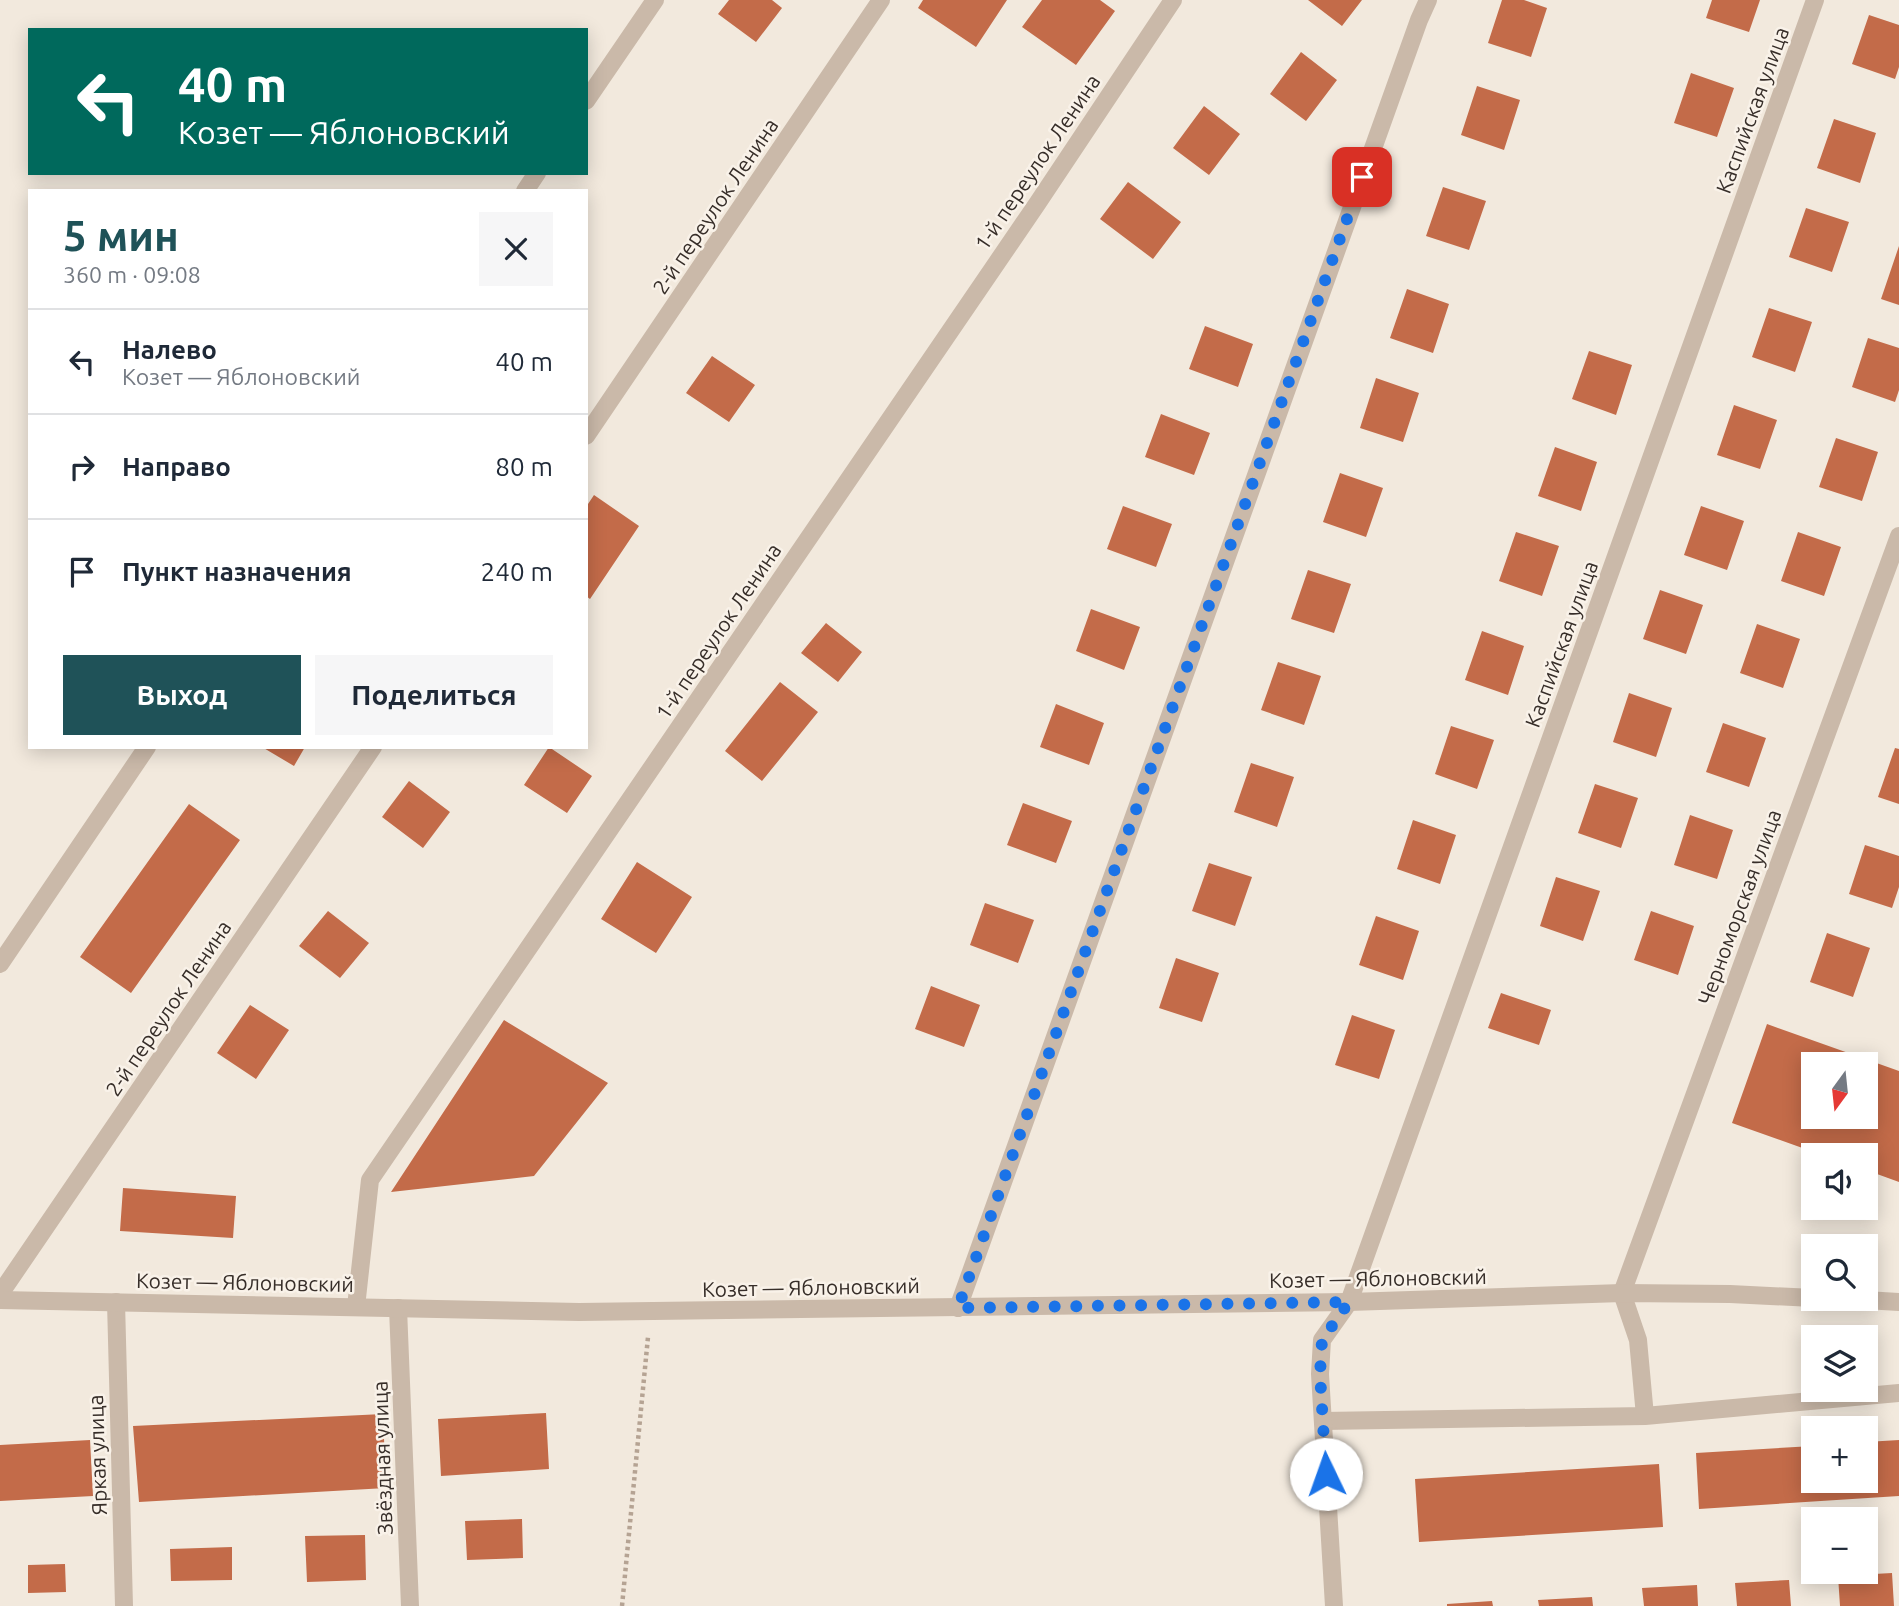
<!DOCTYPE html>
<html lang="ru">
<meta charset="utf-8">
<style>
:root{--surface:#fff;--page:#f6f6f7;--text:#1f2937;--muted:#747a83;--line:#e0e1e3;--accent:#1f5258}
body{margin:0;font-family:Ubuntu,sans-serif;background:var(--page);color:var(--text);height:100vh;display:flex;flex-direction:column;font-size:26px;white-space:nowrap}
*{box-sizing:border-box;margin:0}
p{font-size:23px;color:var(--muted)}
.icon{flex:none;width:38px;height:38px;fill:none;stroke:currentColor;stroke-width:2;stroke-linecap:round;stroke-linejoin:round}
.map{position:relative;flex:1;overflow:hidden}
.sheet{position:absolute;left:28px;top:189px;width:560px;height:560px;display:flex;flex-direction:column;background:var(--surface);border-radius:0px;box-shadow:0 4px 18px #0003}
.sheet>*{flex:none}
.banner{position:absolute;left:28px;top:28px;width:560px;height:147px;border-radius:0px;box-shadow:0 4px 18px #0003;background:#00695c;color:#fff;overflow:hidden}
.needle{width:46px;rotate:195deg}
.controls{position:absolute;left:1801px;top:1052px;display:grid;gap:14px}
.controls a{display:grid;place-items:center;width:77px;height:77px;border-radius:0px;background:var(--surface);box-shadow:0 4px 18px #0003;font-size:35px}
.pin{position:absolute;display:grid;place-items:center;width:60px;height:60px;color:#fff;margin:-30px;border-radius:14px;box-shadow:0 4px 10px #0006}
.me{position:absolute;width:77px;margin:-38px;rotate:357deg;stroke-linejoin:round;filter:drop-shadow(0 0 5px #0008)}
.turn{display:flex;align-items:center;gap:24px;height:147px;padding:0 35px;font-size:32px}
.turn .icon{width:91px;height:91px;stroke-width:2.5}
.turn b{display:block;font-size:49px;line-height:60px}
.round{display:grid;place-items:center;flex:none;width:74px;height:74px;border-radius:0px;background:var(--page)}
.headline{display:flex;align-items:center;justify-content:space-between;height:119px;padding:0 35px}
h1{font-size:42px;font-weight:700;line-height:52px;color:var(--accent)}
.cta{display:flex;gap:14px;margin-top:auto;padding:14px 35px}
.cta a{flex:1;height:80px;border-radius:0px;background:var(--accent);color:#fff;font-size:28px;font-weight:700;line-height:80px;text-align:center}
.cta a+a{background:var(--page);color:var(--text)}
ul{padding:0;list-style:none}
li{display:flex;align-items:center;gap:21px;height:105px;padding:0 35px;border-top:2px solid var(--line)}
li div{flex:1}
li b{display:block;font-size:26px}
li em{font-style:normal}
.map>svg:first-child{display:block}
</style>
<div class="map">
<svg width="1899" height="1606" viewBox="0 0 1899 1606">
<rect width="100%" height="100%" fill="#f2e9dd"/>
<path fill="#c36b49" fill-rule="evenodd" d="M729 0H772L782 8 756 42 718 14Z
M923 0H1007L976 47 918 8Z
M1042 0H1100L1115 11 1076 65 1022 27Z
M1308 0H1362L1342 26Z
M1502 0H1524L1547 8 1531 57 1488 43Z
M1712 0H1760L1749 32 1706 18Z
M1869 15 1899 25V67L1895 79 1852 64Z
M1301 52 1337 80 1306 121 1270 94Z
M1691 73 1734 88 1717 137 1674 123Z
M1477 86 1520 100 1504 150 1461 135Z
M1204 106 1240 134 1209 175 1173 148Z
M1834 119 1876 133 1860 183 1817 168Z
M1128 182 1181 222 1153 259 1100 219Z
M1443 187 1486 201 1469 250 1426 236Z
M1806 208 1849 222 1832 272 1789 257Z
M1899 246V305L1881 299Z
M1407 289 1449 304 1433 353 1390 338Z
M1769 308 1812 322 1795 372 1752 357Z
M1205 326 1253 344 1238 387 1189 369Z
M1868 338 1899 348V390L1895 402 1852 387Z
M1589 351 1632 365 1616 415 1572 399Z
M712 356 755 385 729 422 686 393Z
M1376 378 1419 393 1403 442 1360 428Z
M1734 405 1777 420 1760 469 1717 455Z
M1161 414 1210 433 1194 475 1145 457Z
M1836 438 1878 452 1862 501 1819 487Z
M1555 447 1597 462 1581 511 1538 496Z
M1340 473 1383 488 1366 537 1323 522Z
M594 495 639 526 590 599 586 596V507Z
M1123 506 1172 524 1156 567 1107 549Z
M1701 506 1744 521 1727 570 1684 555Z
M1516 532 1559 546 1542 596 1499 581Z
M1798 532 1841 547 1824 596 1781 581Z
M1308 570 1351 584 1334 633 1291 619Z
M1660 590 1703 605 1686 654 1643 639Z
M1091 609 1140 627 1124 670 1076 651Z
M826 623 862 652 838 682 801 653Z
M1757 624 1800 639 1783 688 1740 673Z
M1482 631 1524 646 1508 695 1465 680Z
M1278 662 1321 676 1304 725 1261 710Z
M780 682 818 712 762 781 725 751Z
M1629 693 1672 708 1656 757 1613 742Z
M1056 704 1104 723 1089 765 1040 747Z
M1723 723 1766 738 1749 787 1706 772Z
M1451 726 1494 740 1477 789 1435 774Z
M262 747H305L294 766Z
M549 747 592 776 567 813 524 785Z
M1895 748 1899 749V804L1878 797Z
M1251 763 1294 777 1277 827 1234 812Z
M409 781 450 812 423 848 382 817Z
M1595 784 1638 798 1621 848 1578 833Z
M1023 803 1072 821 1056 863 1007 845Z
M189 804 240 840 131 993 80 957Z
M1690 815 1733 830 1717 879 1674 865Z
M1413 820 1456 835 1440 884 1397 869Z
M1865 845 1899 856V887L1892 908 1849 894Z
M637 862 692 897 656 953 601 919Z
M1209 863 1252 877 1235 926 1192 911Z
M1556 877 1600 891 1583 941 1540 926Z
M985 903 1034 920 1018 963 970 945Z
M328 911 369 943 340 978 299 946Z
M1651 911 1694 926 1678 975 1634 960Z
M1376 916 1419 931 1403 980 1359 965Z
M1827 933 1870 948 1853 997 1810 982Z
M1176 958 1219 973 1202 1022 1159 1008Z
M931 986 980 1005 964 1047 915 1029Z
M1501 993 1551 1010 1539 1045 1488 1028Z
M250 1005 289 1030 256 1079 217 1053Z
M1352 1015 1395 1030 1379 1079 1335 1065Z
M504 1020 608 1083 534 1176 391 1192Z
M1767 1024 1899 1071V1182L1866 1170V1155H1822L1732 1123ZM1813 1064H1866V1116H1813Z
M123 1188 236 1196 233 1238 120 1231Z
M546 1413 549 1469 441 1476 438 1419Z
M383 1414 386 1488 139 1502 133 1426Z
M90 1440 93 1496 0 1501V1445Z
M1899 1440V1496L1699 1509 1696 1453 1813 1446V1480H1866V1442Z
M1659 1464 1663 1527 1419 1542 1415 1479Z
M522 1519 523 1558 467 1560 465 1521Z
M365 1535 366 1580 307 1582 305 1536Z
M232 1547V1580L171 1581 170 1549Z
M65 1564 66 1592 28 1593V1565Z
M1892 1573 1894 1606H1840L1838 1576Z
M1789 1580 1791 1606H1737L1735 1583Z
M1697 1585 1698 1606H1644L1642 1588Z
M1592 1597 1593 1606H1539L1538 1600Z
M1492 1601 1493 1606H1447V1604Z"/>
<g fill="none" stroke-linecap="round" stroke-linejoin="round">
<path stroke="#b5a393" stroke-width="4.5" stroke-dasharray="3.5 3.5" stroke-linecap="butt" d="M622 1606 648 1337"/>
<path stroke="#cab9a9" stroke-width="18" d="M1622 1293 1638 1340 1645 1416
M1323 1421 1645 1416 1899 1393"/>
<path stroke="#cab9a9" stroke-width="18" d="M586 101 655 0
M525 191 537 173
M586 436 881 0
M0 964 147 747
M1622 1293 1899 536
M0 1294 373 747
M116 1302 124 1606
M356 1307 370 1180 1037 204 1173 0
M398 1308 410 1606
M958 1308 1419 20 1428 0
M1334 1606 1320 1374 1322 1340 1349 1302 1815 0"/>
<path stroke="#cab9a9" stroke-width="18" d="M1832 1298 1899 1302
M0 1300 579 1312 1349 1302 1622 1293 1730 1294 1813 1298"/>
</g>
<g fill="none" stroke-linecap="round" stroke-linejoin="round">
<path stroke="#1a73e8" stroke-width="12" stroke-dasharray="0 21.6" d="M1326 1474 1320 1374 1322 1340 1349 1302 958 1308 1362 177"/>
</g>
<g text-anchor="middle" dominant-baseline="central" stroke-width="5" stroke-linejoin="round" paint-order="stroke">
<g font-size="21" fill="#372e29" stroke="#f9f2e9">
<text transform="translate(1752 110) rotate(-70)">Каспийская улица</text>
<text transform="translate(1037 162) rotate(-56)">1-й переулок Ленина</text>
<text transform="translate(715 206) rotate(-56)">2-й переулок Ленина</text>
<text transform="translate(718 631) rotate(-56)">1-й переулок Ленина</text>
<text transform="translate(1561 644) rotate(-70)">Каспийская улица</text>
<text transform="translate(1739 907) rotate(-70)">Черноморская улица</text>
<text transform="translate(168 1008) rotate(-56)">2-й переулок Ленина</text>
<text transform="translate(1378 1278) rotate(-1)">Козет — Яблоновский</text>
<text transform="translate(245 1282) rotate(1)">Козет — Яблоновский</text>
<text transform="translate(811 1287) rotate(-1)">Козет — Яблоновский</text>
<text transform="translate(97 1455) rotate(-92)">Яркая улица</text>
<text transform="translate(382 1458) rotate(-92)">Звёздная улица</text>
</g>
</g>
</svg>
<div class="controls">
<a><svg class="needle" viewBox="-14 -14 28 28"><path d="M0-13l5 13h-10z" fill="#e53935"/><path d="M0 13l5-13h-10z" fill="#747a83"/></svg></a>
<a><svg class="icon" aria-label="sound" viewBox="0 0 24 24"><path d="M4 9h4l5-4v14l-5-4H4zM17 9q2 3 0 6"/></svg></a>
<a><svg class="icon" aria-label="search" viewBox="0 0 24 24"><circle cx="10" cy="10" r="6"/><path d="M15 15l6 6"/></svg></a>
<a><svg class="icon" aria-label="layers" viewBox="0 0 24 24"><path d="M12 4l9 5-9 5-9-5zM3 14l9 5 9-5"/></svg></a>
<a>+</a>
<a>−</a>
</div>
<div class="pin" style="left:1362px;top:177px;background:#d93025"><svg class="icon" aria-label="arrive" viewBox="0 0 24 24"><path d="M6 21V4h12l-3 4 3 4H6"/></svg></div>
<svg class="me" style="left:1326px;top:1474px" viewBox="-20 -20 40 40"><circle r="19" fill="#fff"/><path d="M0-13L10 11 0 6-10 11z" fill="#1a73e8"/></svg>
<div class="banner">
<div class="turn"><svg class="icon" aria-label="left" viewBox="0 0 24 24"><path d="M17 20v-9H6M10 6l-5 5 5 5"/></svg><div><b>40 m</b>Козет — Яблоновский</div></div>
</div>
<section class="sheet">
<div class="headline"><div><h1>5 мин</h1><p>360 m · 09:08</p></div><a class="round"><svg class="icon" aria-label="close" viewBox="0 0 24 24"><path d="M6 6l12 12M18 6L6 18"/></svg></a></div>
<ul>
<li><svg class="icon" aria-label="left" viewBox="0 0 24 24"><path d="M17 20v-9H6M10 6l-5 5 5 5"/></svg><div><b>Налево</b><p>Козет — Яблоновский</p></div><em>40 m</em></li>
<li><svg class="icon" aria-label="right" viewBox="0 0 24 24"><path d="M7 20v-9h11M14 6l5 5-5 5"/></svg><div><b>Направо</b></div><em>80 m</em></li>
<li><svg class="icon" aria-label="arrive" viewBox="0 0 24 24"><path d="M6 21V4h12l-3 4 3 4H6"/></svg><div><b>Пункт назначения</b></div><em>240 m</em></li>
</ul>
<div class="cta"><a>Выход</a><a>Поделиться</a></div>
</section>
</div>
